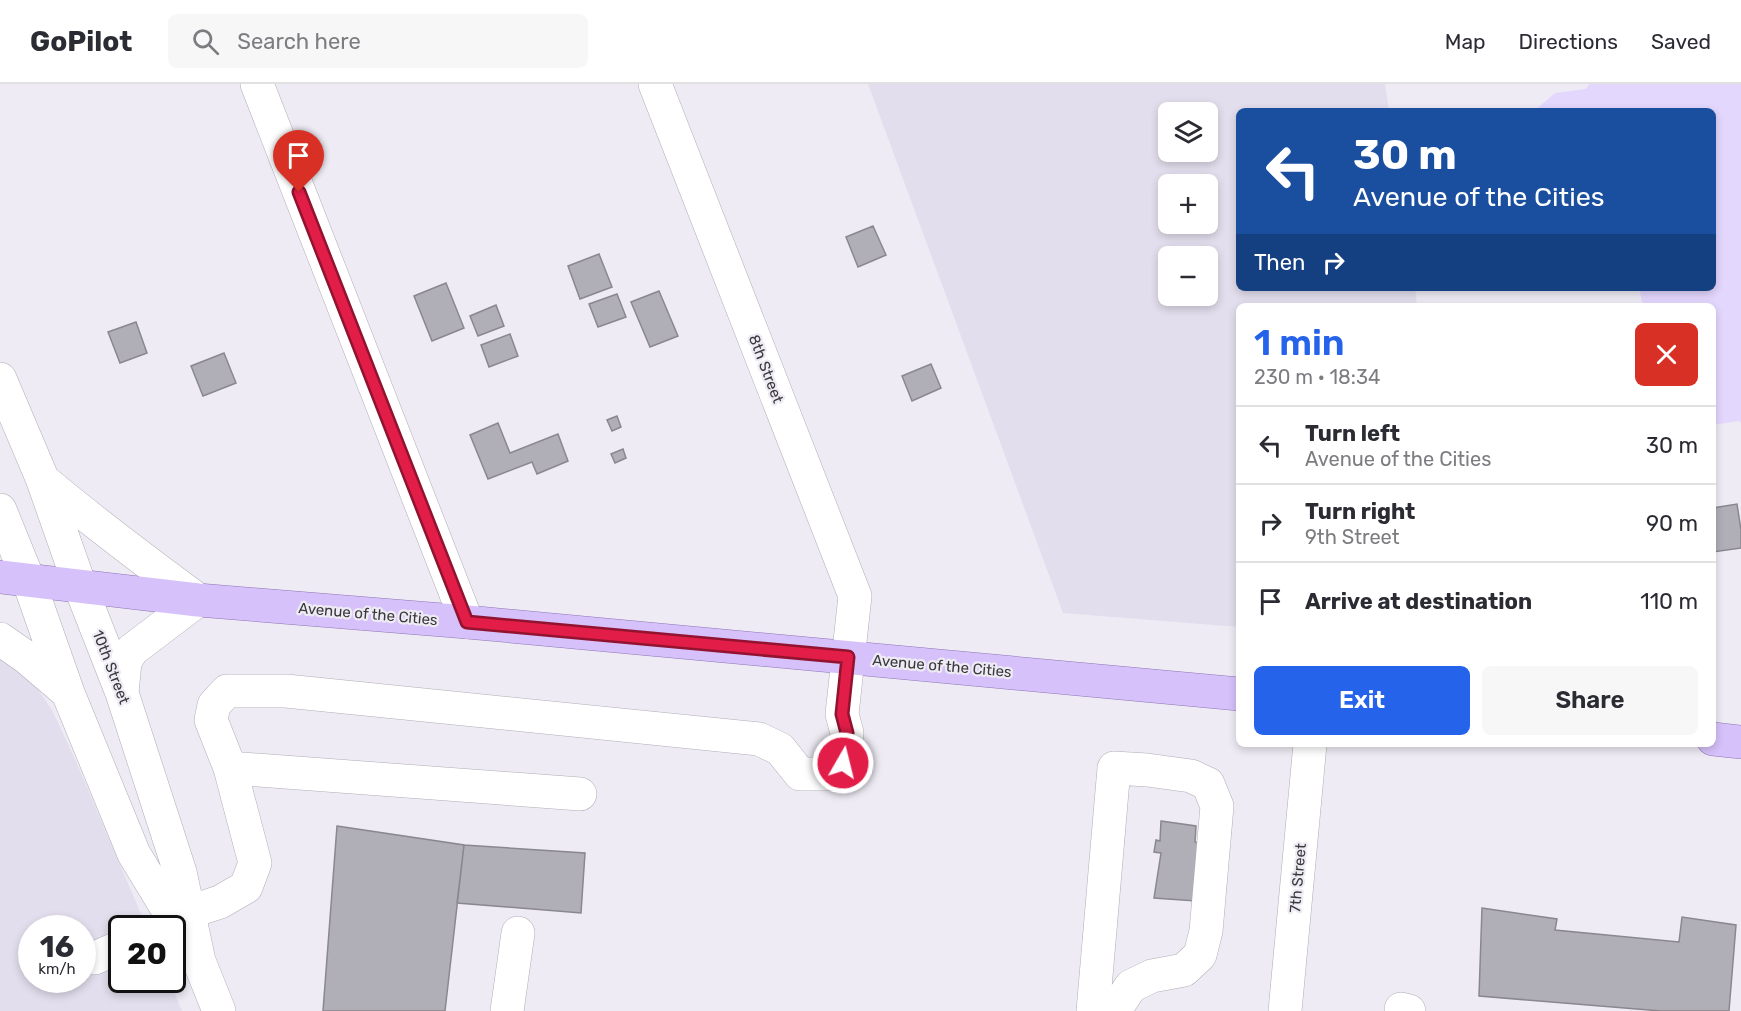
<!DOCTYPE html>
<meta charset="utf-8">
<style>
:root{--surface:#fff;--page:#f7f7f7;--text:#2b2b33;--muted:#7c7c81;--line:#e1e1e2;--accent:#2563eb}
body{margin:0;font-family:Rubik,sans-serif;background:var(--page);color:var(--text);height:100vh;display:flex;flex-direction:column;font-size:22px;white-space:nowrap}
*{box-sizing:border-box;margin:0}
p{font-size:20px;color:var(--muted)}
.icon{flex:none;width:33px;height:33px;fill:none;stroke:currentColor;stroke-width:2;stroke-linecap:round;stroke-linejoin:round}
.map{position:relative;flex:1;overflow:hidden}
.details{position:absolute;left:1236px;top:219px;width:480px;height:444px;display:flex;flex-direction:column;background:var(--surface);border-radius:9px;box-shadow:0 3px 9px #0003}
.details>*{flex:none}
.banner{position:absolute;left:1236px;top:24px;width:480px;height:183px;border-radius:9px;box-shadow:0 3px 9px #0003;background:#1a4fa0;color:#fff;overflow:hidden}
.tools{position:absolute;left:1158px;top:18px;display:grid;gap:12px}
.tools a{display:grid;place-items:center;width:60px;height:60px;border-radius:9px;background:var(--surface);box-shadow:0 3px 9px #0003;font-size:30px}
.speed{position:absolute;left:18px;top:831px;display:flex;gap:12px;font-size:30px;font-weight:700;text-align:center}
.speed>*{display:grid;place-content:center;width:78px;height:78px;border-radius:50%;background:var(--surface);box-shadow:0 3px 9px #0003;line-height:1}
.speed small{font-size:15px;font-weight:400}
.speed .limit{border:3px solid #111;border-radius:9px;background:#fff;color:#111}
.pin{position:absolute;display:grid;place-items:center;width:51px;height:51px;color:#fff;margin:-62px -26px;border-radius:50% 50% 50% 0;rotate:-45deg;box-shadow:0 0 6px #0007}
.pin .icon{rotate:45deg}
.me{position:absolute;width:66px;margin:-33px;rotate:8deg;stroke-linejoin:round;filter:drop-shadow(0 0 4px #0008)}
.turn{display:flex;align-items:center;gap:21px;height:126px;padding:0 18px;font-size:27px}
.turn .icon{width:78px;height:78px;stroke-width:2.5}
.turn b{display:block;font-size:42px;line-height:51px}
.then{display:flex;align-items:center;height:57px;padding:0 18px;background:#0003;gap:12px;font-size:22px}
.round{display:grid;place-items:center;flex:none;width:63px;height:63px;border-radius:9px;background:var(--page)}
.headline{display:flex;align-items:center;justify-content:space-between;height:102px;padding:0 18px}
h1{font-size:36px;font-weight:600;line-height:45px;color:var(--accent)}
.cta{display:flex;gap:12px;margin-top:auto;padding:12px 18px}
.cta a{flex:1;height:69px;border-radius:9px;background:var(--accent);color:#fff;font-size:24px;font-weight:600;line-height:69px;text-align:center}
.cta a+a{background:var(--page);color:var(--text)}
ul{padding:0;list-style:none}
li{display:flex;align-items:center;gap:18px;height:78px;padding:0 18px;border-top:2px solid var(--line)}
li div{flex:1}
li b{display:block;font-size:22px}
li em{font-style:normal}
header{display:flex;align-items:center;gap:36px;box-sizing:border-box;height:84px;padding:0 30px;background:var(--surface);border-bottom:2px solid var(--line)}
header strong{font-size:28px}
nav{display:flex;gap:33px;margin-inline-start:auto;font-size:21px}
.search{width:420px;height:54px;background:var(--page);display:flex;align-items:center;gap:15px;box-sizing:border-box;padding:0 21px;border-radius:9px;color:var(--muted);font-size:22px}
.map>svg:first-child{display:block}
</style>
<header>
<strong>GoPilot</strong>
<div class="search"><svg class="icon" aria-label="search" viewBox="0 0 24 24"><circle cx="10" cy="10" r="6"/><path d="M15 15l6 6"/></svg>Search here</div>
<nav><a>Map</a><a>Directions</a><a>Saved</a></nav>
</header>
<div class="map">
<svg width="1741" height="927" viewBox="0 0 1741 927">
<rect width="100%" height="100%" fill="#eeebf4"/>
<path fill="#e3deed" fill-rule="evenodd" d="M868 0H1385L1389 27H1239V204H1415L1417 222H1239V543L1063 529ZM1168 28H1208V68H1168ZM1168 100H1208V140H1168ZM1168 172H1208V212H1168Z
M0 568 34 600 52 626 75 675 147 844H122V896H169L182 927H0ZM32 844H82V896H32Z"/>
<path fill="#e4d7fe" d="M1589 0H1741V339L1739 337 1713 341V222H1646L1642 218 1639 204H1713V27H1534L1555 9 1586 5Z"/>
<path fill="#b0aeb6" stroke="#8a878f" stroke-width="1.5" d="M873 142 886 171 858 183 846 153Z
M599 170 612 203 580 215 568 182Z
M446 199 464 244 432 257 414 212Z
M659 207 678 252 650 263 631 218Z
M617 210 626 233 598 243 589 220Z
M496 221 504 242 478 252 470 232Z
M136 238 147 269 120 279 108 248Z
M510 250 518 272 489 283 481 261Z
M224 269 236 299 203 312 191 282Z
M931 280 941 304 912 317 902 292Z
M617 332 621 343 612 347 607 336Z
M498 339 510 369 558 350 568 377 537 390 532 378 488 395 470 351Z
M623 365 626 374 615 379 611 370Z
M1737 420 1741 446V464L1713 468V424Z
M1161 737 1196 742 1195 758 1204 760 1196 817 1154 814 1161 769 1154 768 1156 756 1160 757Z
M337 742 464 761 445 927H323Z
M464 761 585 769 581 829 457 819Z
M1482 824 1557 835 1555 846 1679 858 1682 833 1736 841 1729 927H1661L1479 912Z"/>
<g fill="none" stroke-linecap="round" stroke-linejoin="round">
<g stroke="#b0adb6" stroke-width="34">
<path id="minor" d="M257 0 467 538
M0 295 42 394 80 502 122 609 180 788 199 877
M43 396C93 438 145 477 198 516L132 566 125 578 122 609
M0 426 28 495 68 609 134 770 199 877 219 927
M0 555 26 573 67 608
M230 684 580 710
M189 828 220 818 246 803 255 779 230 684 211 636 214 621 227 607H286L759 655 780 665 800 690H828L843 679 847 649 842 630 855 512 655 0
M95 874 122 862
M1401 925 1409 927
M507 927 518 849
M1093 927 1114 684 1147 686 1191 692 1208 700 1217 722 1206 847 1200 871 1184 886 1152 892 1131 902 1119 920 1106 927
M1285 927 1310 660"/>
</g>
<g stroke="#8d76b5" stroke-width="34">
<path id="major" d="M0 493 198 516 467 538 1239 610
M1713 655 1741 658"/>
</g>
<use href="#minor" stroke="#fff" stroke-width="33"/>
<use href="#major" stroke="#d6c1fa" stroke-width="33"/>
</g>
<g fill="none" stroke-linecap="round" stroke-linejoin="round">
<g stroke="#92132f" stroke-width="15">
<path id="route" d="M299 108 467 538 848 573 842 630 847 649 843 679"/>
</g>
<use href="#route" stroke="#e11d48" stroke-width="10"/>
</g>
<g text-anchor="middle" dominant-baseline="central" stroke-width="4.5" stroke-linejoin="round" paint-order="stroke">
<g font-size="15" fill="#39383b" stroke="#eeebf4">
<text transform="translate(766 285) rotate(69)">8th Street</text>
<text transform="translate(368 530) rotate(5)">Avenue of the Cities</text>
<text transform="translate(942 582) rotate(5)">Avenue of the Cities</text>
<text transform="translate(111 583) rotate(69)">10th Street</text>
<text transform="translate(1298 794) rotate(-85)">7th Street</text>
</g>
</g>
</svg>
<div class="tools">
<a><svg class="icon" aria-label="layers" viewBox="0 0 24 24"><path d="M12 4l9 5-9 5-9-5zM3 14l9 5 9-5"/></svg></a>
<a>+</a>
<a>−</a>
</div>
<div class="speed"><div>16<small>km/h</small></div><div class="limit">20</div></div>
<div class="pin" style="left:299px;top:108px;background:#d93025"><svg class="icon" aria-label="arrive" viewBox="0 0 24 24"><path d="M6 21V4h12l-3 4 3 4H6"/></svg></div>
<svg class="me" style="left:843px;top:679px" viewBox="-20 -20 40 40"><circle r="17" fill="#e11d48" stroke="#fff" stroke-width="3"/><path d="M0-11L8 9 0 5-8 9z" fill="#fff"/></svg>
<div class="banner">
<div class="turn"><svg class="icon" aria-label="left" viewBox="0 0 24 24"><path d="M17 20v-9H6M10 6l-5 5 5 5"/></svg><div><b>30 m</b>Avenue of the Cities</div></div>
<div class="then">Then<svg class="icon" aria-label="right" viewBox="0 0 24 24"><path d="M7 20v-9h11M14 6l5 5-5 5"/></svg></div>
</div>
<section class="details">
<div class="headline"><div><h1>1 min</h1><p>230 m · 18:34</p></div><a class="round" style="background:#d93025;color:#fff"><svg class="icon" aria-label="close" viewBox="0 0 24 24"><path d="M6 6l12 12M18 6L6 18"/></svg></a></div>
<ul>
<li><svg class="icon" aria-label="left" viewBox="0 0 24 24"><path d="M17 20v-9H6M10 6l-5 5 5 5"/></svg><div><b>Turn left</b><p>Avenue of the Cities</p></div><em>30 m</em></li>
<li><svg class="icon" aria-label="right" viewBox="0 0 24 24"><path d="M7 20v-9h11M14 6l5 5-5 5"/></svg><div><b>Turn right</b><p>9th Street</p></div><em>90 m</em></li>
<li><svg class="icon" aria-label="arrive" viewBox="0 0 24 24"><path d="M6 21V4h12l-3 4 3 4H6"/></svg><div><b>Arrive at destination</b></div><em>110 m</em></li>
</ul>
<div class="cta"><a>Exit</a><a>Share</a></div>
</section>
</div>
